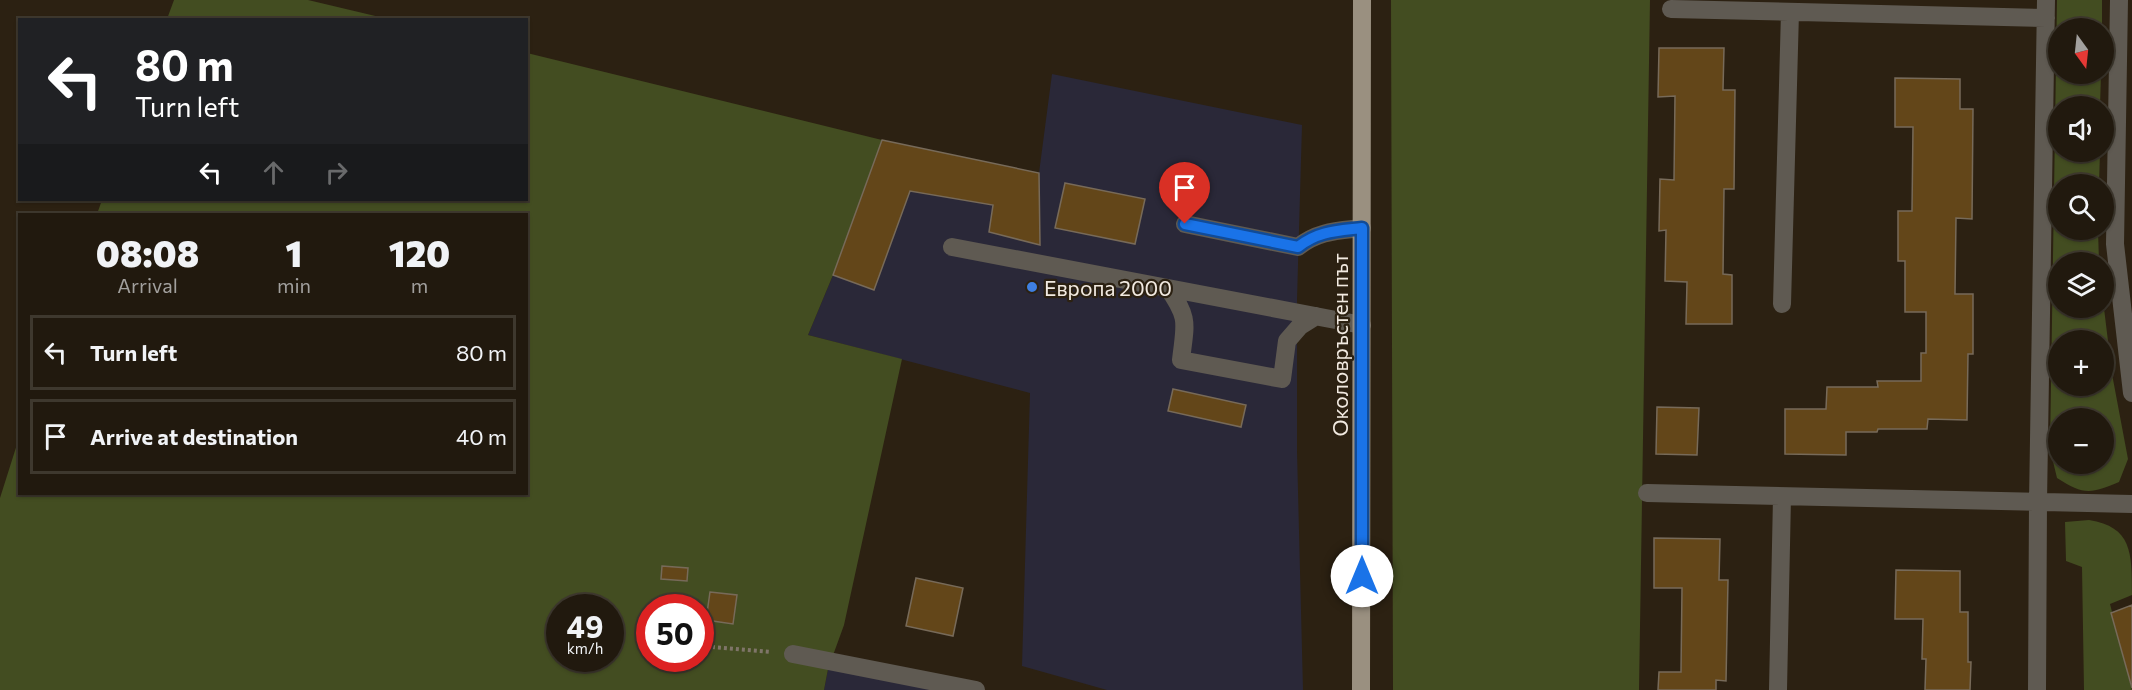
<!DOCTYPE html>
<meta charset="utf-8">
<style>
:root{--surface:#21190e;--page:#2d261c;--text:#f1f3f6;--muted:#a2a09e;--line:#3e382e}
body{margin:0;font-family:Commissioner,sans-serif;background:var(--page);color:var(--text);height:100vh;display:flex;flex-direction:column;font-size:22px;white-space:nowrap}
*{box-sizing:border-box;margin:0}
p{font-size:20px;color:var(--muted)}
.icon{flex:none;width:33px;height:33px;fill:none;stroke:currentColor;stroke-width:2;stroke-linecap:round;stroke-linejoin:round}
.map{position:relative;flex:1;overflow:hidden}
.details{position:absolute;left:18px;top:213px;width:510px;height:282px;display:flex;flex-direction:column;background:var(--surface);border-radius:0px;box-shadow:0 2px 4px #0004,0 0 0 2px var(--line)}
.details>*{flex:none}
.top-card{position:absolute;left:18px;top:18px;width:510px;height:183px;border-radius:0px;box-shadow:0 2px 4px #0004,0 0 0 2px var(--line);background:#202124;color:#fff;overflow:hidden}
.needle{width:39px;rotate:165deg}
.buttons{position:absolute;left:2048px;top:18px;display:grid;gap:12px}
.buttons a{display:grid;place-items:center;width:66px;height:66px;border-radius:50%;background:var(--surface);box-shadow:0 2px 4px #0004,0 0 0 2px var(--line);font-size:30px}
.speed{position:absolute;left:546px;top:594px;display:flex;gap:12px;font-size:30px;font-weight:700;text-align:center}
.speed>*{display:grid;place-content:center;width:78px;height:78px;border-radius:50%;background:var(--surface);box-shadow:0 2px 4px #0004,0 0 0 2px var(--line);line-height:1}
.speed small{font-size:15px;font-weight:400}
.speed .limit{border:9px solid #d22;background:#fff;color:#111}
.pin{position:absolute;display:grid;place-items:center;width:51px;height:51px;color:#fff;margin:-62px -26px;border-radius:50% 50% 50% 0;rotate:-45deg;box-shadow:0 0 6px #0007}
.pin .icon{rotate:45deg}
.me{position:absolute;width:66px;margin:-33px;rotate:0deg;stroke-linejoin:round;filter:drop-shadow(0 0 4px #0008)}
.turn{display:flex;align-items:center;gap:21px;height:126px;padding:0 18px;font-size:27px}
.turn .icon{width:78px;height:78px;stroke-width:2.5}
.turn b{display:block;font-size:42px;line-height:51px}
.lanes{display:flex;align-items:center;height:57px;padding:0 18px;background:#0003;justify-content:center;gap:30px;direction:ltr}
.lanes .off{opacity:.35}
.eta{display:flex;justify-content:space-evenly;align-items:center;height:102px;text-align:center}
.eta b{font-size:36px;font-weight:800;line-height:42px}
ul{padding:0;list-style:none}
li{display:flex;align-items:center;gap:18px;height:75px;margin:0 12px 9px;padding:0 6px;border:3px solid var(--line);border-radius:0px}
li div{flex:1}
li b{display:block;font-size:22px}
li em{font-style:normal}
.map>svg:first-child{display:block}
</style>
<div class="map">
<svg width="2132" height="690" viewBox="0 0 2132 690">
<rect width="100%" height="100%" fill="#2c2112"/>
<path fill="#2a2838" d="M1052 74 1302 125 1297 300V451L1303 690H1107L1022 666 1030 393 808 335 833 275 882 140 1039 173Z
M828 669 933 690H824Z"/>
<path fill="#434d21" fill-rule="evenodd" d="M174 0H308L388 19H167Z
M1391 0H1650L1639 690H1393Z
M2057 0H2102V28H2058V74H2101L2100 106H2058V152H2100L2099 184H2058V230H2098L2099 262H2058V308H2103V300L2112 374 2128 459 2119 482C2091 494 2083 495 2057 478L2050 449ZM2058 340H2103V386H2058ZM2058 418H2103V464H2058Z
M527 53 882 140 833 275 808 335 902 359 844 625 828 669 824 690H0V498L19 438 20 494H526V214H97L102 200H526ZM560 608H610V658H560ZM650 608H700V658H650Z
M2089 520C2132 527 2132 552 2132 595L2110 604 2132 690H2084L2082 567 2066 561 2065 522Z"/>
<path fill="#634619" stroke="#776a59" stroke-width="1.5" d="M1659 48H1724L1723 90H1735L1734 189H1724L1723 274 1732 275V324H1686L1687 282 1665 281 1666 230 1659 231 1660 179 1674 180 1675 96 1658 97Z
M1895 78 1960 79V109H1973L1972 219 1956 218 1955 294H1973V354H1968L1967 420 1928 419 1927 429H1878L1877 432H1846V455L1785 454V409H1826L1827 387H1878L1877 381H1921V353H1926V312H1905V261H1898V211H1912L1913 127H1895Z
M882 140 1039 173 1040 245 989 232 993 205 910 191 874 290 833 275Z
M1065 183 1145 199 1135 244 1055 228Z
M1173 389 1246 405 1241 427 1168 411Z
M1657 407 1699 408 1697 455 1656 454Z
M1654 538 1720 539 1719 580H1728L1726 681 1716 680V690H1658L1659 672H1681L1682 588H1654Z
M662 566 688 568 687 581 661 579Z
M1896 570 1960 571V612H1968V662H1971L1970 690H1925L1926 659H1922L1923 619H1895Z
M916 578 963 588 953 636 906 626Z
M710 592 737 595 733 624 706 620Z
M2132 605V688L2111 613Z"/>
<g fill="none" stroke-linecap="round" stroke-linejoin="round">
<path stroke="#7f7569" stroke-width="4" stroke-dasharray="3 3" stroke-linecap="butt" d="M700 646 771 652"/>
<path stroke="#5f5a52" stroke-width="18" d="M2119 0 2115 244 2132 393
M1671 9 2046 18
M1185 224 1298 247C1318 231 1337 231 1362 228
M952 247 1362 325
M1168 288C1190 319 1185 324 1181 360L1282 379 1287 341 1300 326 1316 316
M1782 304 1790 12
M1647 493 2132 504
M793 654 976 690
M1778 690 1782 497
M2037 690 2038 502 2046 0"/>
<path stroke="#9a9080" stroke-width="18" d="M1361 690 1362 0"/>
</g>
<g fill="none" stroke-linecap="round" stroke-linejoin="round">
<g stroke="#114b97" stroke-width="15">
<path id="route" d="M1185 224 1298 247C1318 231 1337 231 1362 228V576"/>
</g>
<use href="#route" stroke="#1a73e8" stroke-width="10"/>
</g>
<circle fill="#3f7fe0" stroke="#2c2112" stroke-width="2" cx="1032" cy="287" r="6"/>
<g text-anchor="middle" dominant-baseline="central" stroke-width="4.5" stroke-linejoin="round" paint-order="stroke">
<g font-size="21" fill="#f2eae1" stroke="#2c2112" text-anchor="start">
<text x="1044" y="287">Европа 2000</text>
</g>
<g font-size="21" fill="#f2eae1" stroke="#2c2112">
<text transform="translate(1339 345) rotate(-90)">Околовръстен път</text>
</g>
</g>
</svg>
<div class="buttons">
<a><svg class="needle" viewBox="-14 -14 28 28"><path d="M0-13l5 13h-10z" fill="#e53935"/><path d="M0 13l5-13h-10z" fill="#a2a09e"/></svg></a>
<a><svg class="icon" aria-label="sound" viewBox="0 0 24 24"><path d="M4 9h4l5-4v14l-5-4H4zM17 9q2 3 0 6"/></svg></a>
<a><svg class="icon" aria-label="search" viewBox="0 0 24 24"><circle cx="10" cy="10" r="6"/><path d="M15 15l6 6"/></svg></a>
<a><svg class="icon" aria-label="layers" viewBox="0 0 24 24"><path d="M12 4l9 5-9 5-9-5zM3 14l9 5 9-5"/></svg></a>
<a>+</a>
<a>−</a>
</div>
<div class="speed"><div>49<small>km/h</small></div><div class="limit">50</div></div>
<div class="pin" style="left:1185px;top:224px;background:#d93025"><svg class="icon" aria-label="arrive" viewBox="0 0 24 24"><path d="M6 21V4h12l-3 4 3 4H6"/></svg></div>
<svg class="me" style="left:1362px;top:576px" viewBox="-20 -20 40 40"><circle r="19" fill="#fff"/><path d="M0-13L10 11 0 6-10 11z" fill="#1a73e8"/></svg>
<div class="top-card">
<div class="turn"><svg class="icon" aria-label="left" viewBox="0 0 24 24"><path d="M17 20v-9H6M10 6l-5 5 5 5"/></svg><div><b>80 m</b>Turn left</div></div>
<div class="lanes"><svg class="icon" aria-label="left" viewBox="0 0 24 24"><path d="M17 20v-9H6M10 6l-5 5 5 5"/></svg><svg class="icon off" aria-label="ahead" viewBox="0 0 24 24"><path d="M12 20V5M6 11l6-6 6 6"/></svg><svg class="icon off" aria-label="right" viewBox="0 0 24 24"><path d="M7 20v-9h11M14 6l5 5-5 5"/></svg></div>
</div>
<section class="details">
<div class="eta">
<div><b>08:08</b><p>Arrival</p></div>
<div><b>1</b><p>min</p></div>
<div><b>120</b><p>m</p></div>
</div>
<ul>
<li><svg class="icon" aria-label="left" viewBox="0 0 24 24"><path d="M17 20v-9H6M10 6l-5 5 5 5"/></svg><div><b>Turn left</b></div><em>80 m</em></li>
<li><svg class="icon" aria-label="arrive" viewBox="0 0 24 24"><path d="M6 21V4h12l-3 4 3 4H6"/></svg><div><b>Arrive at destination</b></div><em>40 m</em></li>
</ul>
</section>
</div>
